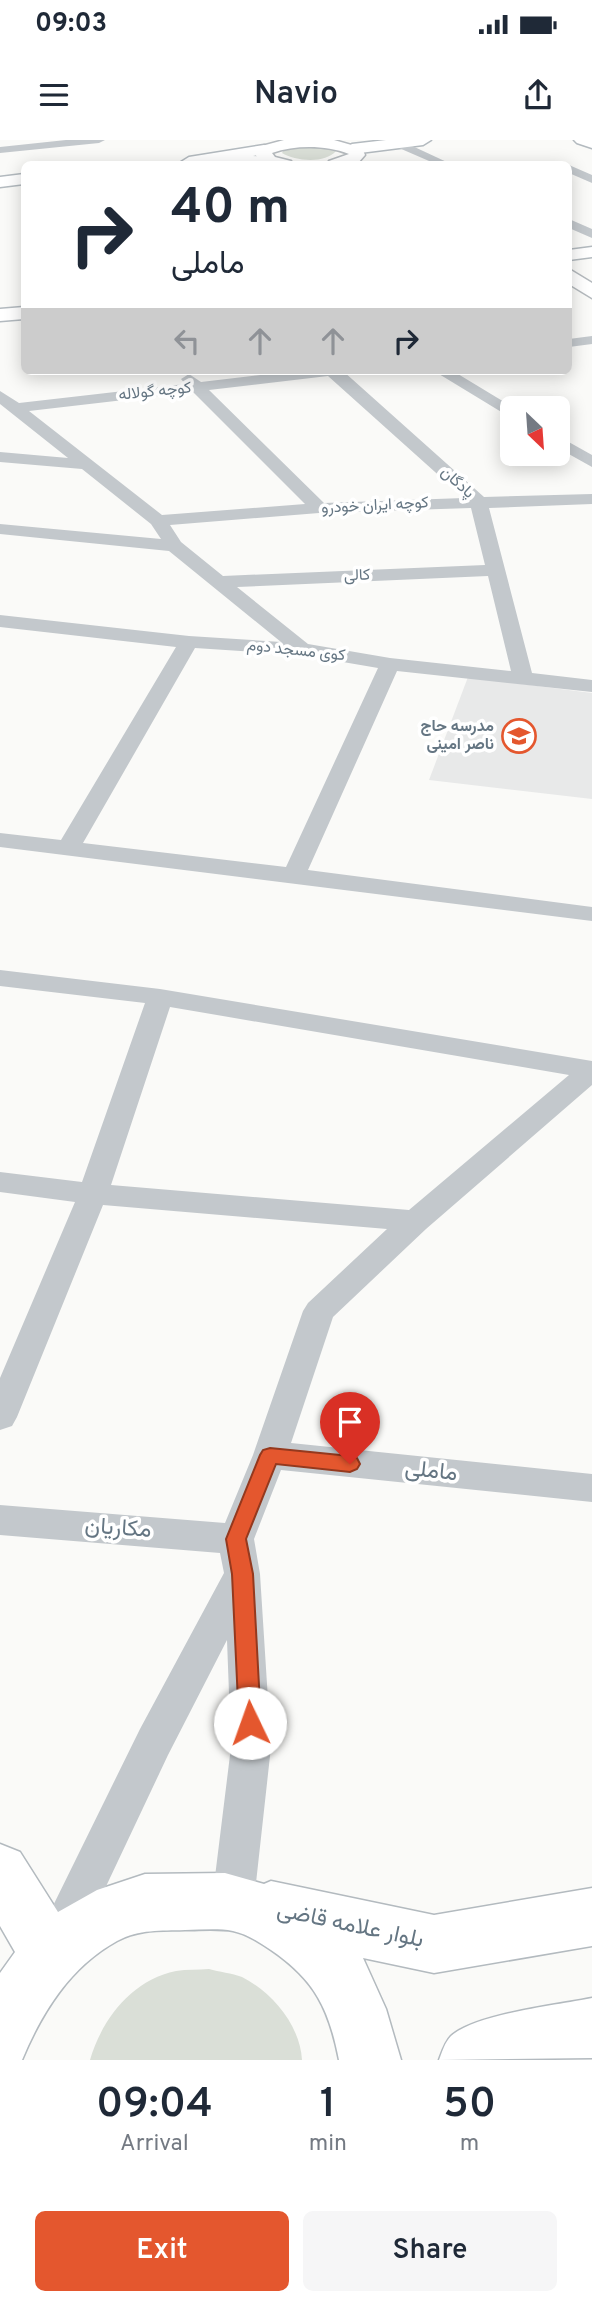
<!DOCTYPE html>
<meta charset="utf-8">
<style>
:root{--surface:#fff;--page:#f6f6f7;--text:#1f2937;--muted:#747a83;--accent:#e4572e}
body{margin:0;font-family:Overpass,Vazirmatn,sans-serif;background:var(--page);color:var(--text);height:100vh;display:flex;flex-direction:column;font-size:26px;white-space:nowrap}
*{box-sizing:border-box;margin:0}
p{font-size:23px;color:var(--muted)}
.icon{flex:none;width:38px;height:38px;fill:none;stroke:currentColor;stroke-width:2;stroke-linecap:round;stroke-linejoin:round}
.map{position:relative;height:1920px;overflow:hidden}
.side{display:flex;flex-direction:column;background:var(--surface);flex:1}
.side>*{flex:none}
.guide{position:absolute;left:21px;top:21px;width:551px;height:214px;border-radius:10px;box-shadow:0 4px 18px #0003;background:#fff;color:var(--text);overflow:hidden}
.needle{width:46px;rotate:155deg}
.fabs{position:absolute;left:500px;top:256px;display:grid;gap:14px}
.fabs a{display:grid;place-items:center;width:70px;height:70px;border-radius:10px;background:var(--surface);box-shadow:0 4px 18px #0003;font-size:35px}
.pin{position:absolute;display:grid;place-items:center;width:60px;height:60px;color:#fff;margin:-72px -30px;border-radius:50% 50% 50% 0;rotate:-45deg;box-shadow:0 0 7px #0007}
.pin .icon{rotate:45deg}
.me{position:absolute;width:77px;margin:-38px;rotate:357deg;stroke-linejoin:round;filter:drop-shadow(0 0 5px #0008)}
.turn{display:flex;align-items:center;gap:24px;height:147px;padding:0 35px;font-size:32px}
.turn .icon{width:91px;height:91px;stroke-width:2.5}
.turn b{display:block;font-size:49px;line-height:60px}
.lanes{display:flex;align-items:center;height:66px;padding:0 35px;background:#0003;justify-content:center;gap:35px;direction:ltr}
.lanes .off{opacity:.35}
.eta{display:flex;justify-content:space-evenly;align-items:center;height:119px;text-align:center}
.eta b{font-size:42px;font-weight:600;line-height:49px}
.cta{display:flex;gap:14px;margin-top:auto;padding:14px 35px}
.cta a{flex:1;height:80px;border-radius:10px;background:var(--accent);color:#fff;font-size:28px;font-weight:600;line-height:80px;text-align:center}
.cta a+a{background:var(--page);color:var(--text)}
.status{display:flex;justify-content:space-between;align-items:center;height:49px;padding:0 35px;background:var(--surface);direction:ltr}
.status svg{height:19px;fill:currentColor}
header{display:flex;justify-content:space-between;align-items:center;height:91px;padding:0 35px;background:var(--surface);font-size:32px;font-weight:600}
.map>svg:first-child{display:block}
</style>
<div class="status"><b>09:03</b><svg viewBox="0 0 49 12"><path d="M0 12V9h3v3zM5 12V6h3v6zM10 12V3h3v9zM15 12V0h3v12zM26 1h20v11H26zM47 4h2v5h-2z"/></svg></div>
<header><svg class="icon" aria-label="menu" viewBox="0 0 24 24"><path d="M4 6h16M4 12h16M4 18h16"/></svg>Navio<svg class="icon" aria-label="share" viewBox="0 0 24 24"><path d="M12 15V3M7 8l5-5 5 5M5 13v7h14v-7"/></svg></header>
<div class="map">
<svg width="592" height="1920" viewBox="0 0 592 1920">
<rect width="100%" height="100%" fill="#fafaf8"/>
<path fill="#e8e9e9" d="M468 537 592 553V659L429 640Z"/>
<path fill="#dadfd7" d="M306 5 334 9 336 11C325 24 295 21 282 13L285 8Z
M209 1829C219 1832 232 1833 242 1837 272 1852 300 1885 302 1920H90C102 1879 132 1840 176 1831 187 1829 198 1830 209 1829Z"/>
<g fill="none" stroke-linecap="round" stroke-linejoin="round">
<g stroke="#b3babf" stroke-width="3">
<path id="secondary" d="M386 0H431L423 5 352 14 344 9 352 4Z
M574 0H592V8L577 3Z
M264 5 270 7 272 10 270 13 253 16 276 18 278 21 276 24H183L181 22 189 17Z
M24 34V44L0 47V37Z
M592 107V117L569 120V110Z
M24 167V179L0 181V169Z
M0 1704 20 1712 58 1772 97 1750 145 1734 225 1733 264 1744 271 1741 434 1775 592 1748V1806L434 1833 363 1818 386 1869 401 1920H339C329 1869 315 1840 271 1810 259 1802 247 1794 233 1791 217 1788 201 1790 185 1790 160 1791 140 1789 117 1801 70 1827 42 1872 22 1920H0V1833L15 1812 0 1786Z
M592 1858V1918L439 1920C442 1912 445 1902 451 1896 475 1874 558 1865 592 1858Z"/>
</g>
<g stroke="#b5babe" stroke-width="3">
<path id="primary" d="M284 0H334L362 8 365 15 358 23 327 24 329 21 349 14C325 5 296 5 272 13L275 17 291 21 293 24H265L256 16 258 7Z
M569 129 592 143V158L569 144Z"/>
</g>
<path fill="#c3c8cc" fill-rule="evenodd" d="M66 0H105L99 3 0 13V7Z
M396 0H408V4L451 24H436L399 8Z
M569 25 592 35V43L569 33Z
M569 79 592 89V98L569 88Z
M592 196V204L569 207V199Z
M295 231H343L484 357 592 354V364L489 368 532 533 592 540V552L397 531 308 730 592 767V781L0 707V693L61 700 176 507 0 487V475L189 496 281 502 169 411 0 394V384L161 399 151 384 82 329 0 322V312L68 318 0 264V251L19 263 185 244 181 239 189 234 201 242ZM328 236 464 358 324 363 209 250ZM193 252 305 364 162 375 29 271ZM471 368 485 425 223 436 181 402 170 385 319 373ZM488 436 511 531 390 518 308 504 237 447ZM195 508 302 515 378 528 286 727 83 703Z
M434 231H453L514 268 513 279Z
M558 296 592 315V327L558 308Z
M0 830 160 849 592 921V945L426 1089 333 1177 291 1303 592 1334V1362L281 1330 254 1399 260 1434 271 1607 254 1761 248 1776 233 1782 218 1776 212 1761 231 1607 227 1500 168 1615 76 1810 61 1816 46 1810 40 1795 46 1780 140 1589 224 1433 220 1413 0 1395V1365L225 1383 253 1315 303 1171 308 1163 387 1089 103 1065 17 1277 12 1286 0 1290V1238L75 1062 0 1052V1032L82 1042 145 863 0 846ZM170 867 569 935 409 1070 111 1045Z"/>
<use href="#secondary" fill="#fff" fill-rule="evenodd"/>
<use href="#primary" fill="#fff" fill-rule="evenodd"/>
</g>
<path fill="#e4572e" stroke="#94391e" stroke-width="2" d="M270 1308 350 1316 357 1318 360 1324 357 1329 350 1332 276 1324 246 1399 253 1434 261 1583 258 1590 250 1593 242 1590 239 1583 232 1434 226 1399 260 1315 263 1310Z"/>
<defs>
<g id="school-ring" transform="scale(1.75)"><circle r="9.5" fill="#fff" stroke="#e4572e" stroke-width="1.5"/><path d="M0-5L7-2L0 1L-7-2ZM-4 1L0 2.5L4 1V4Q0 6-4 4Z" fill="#e4572e"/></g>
</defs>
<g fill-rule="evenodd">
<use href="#school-ring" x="519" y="596"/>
</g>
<g text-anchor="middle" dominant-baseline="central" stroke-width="7" stroke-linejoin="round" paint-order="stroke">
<g font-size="16" fill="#657683" stroke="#fff">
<text transform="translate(155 252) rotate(-6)">کوچه گولاله</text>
<text transform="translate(457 343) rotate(42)">پادگان</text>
<text transform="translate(375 366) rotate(-3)">کوچه ایران خودرو</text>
<text transform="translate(357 436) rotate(-2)">کالی</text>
<text transform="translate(296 511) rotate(6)">کوی مسجد دوم</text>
</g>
<g font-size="16" font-weight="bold" fill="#657683" stroke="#fff" text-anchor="end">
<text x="494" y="587">مدرسه حاج<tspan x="494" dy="18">ناصر امینی</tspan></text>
</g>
<g font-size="23" fill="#657683" stroke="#fff">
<text transform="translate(431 1332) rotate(6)">ماملی</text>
<text transform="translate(118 1389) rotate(4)">مکاریان</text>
<text transform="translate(350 1786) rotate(12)">بلوار علامه قاضی</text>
</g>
</g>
</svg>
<div class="fabs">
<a><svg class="needle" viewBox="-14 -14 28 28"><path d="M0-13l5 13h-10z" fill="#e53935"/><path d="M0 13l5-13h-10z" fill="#747a83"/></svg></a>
</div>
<div class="pin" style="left:350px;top:1324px;background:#d93025"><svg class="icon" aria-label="arrive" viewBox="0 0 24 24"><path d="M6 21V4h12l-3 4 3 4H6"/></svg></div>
<svg class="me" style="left:250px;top:1583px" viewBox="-20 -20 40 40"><circle r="19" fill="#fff"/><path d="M0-13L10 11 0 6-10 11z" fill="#e4572e"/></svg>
<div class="guide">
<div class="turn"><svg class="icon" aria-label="right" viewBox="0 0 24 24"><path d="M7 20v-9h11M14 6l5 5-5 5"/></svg><div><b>40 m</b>ماملی</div></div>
<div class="lanes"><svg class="icon off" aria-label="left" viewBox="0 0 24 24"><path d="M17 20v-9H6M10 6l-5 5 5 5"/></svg><svg class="icon off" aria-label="ahead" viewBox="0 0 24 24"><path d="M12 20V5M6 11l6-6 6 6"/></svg><svg class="icon off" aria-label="ahead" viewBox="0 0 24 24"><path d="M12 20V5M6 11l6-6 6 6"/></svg><svg class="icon" aria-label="right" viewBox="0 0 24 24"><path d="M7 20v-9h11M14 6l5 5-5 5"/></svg></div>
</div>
</div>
<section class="side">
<div class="eta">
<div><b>09:04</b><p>Arrival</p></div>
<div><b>1</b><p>min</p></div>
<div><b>50</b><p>m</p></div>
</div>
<div class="cta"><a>Exit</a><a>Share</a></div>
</section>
